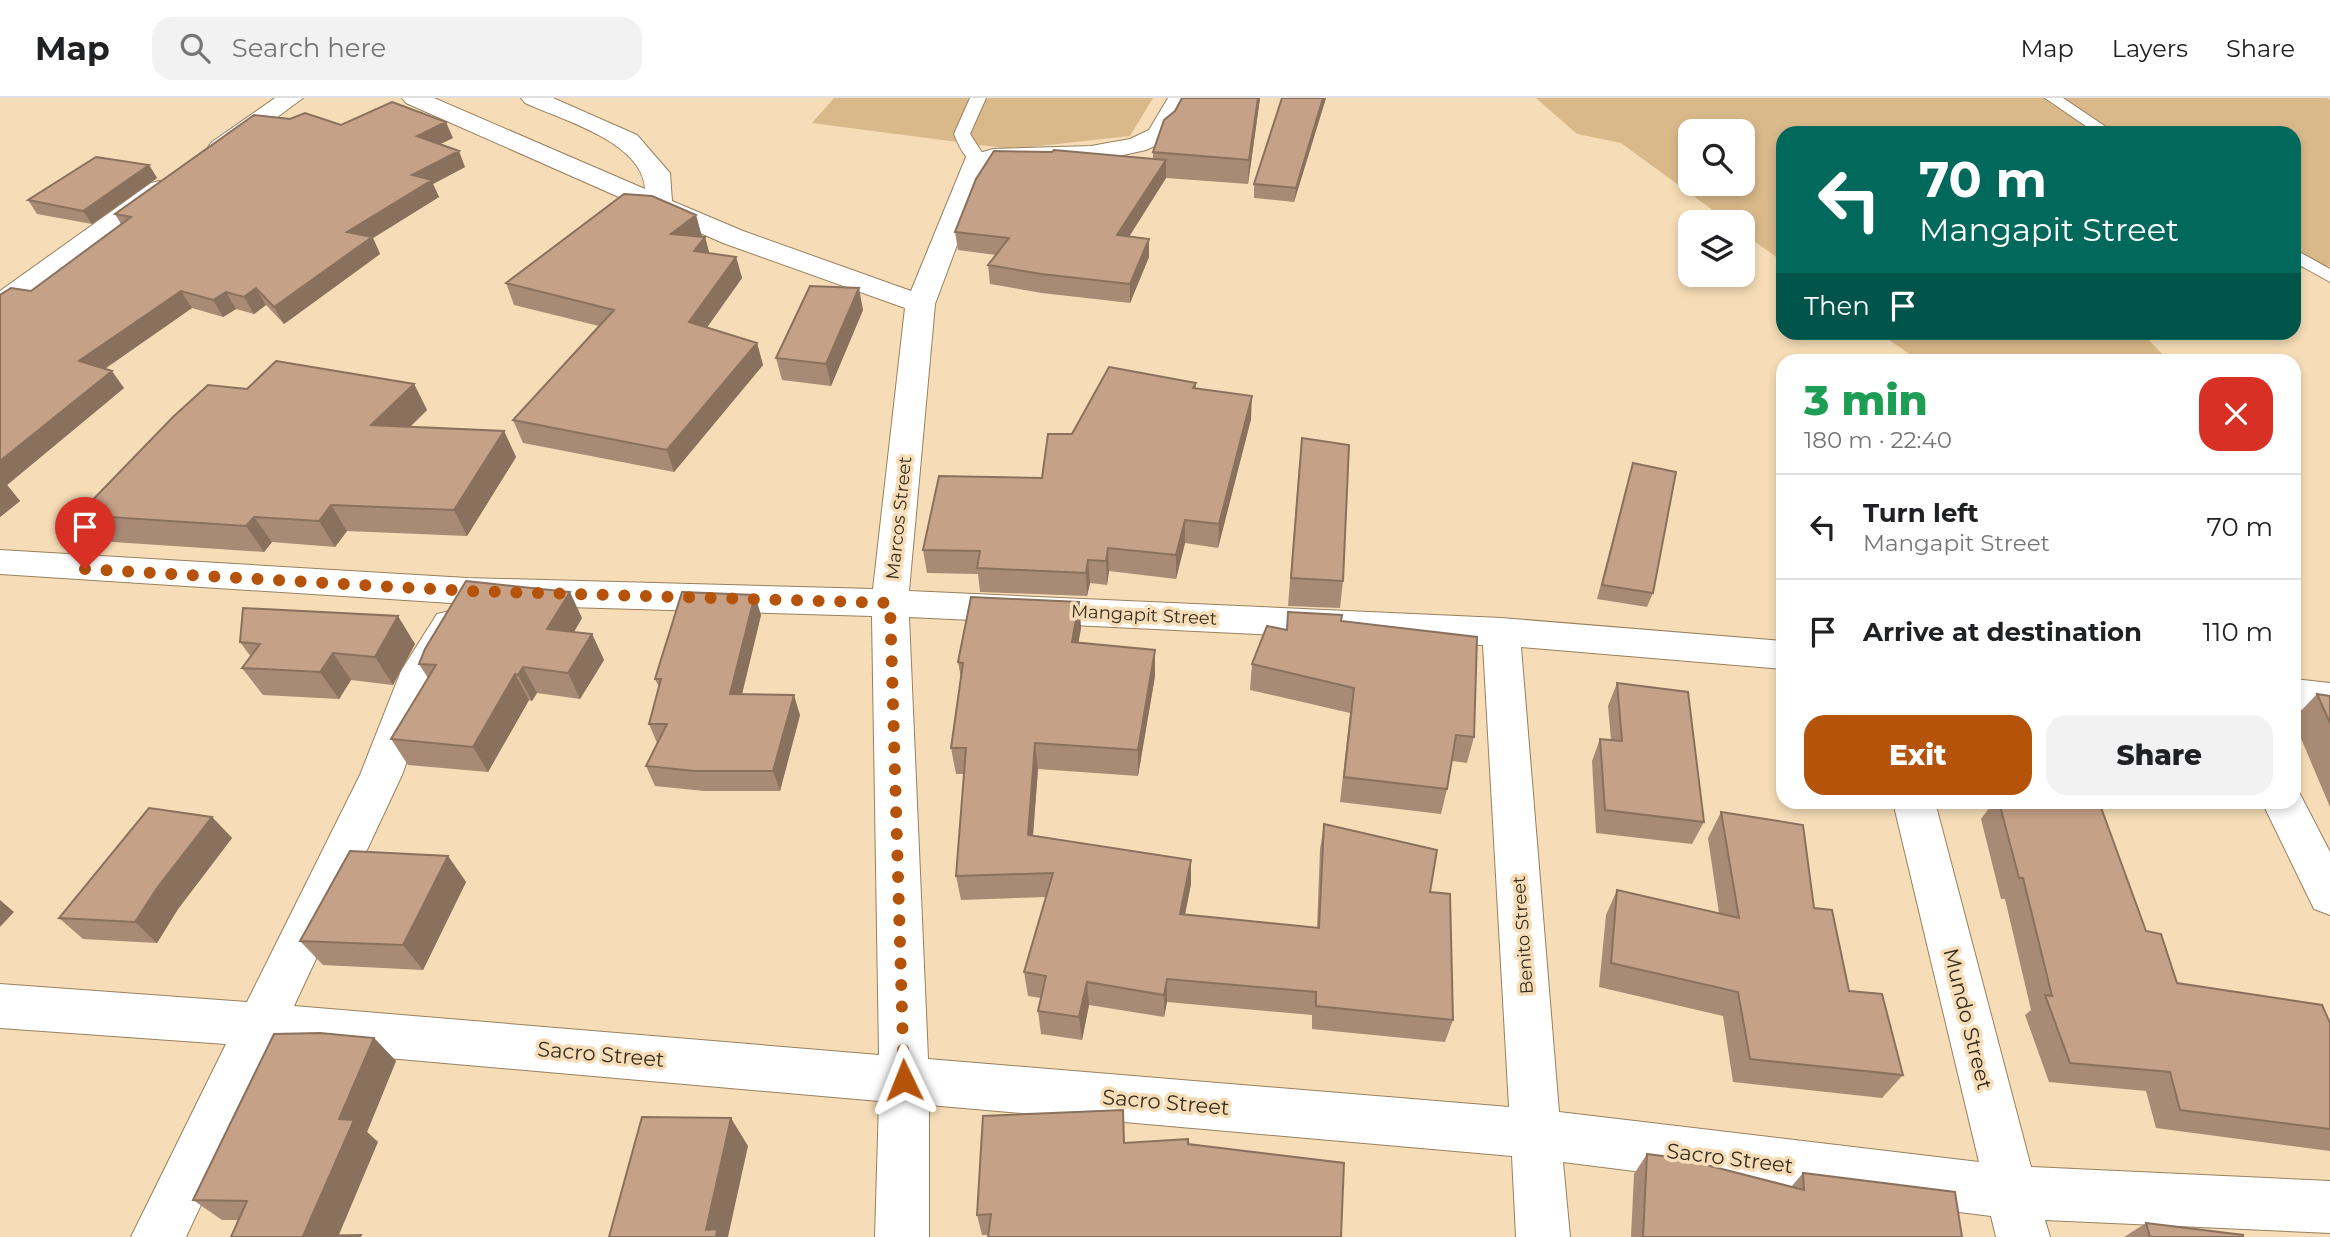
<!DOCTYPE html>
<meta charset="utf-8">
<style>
:root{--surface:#fff;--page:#f2f2f2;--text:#202124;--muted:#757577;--line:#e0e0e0;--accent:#b45309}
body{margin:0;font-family:Montserrat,sans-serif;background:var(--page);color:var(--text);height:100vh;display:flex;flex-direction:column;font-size:26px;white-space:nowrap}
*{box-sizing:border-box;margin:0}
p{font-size:23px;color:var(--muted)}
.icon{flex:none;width:38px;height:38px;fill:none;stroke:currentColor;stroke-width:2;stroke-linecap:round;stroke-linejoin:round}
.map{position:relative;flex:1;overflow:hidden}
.sheet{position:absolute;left:1776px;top:256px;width:525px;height:455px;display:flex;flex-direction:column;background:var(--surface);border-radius:21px;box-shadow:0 4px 10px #0003}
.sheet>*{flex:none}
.guide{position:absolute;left:1776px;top:28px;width:525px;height:214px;border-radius:21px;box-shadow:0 4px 10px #0003;background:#00695c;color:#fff;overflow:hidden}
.controls{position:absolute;left:1678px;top:21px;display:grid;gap:14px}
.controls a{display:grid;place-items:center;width:77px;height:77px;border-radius:14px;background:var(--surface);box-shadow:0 4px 10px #0003;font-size:35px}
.pin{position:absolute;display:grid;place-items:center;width:60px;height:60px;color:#fff;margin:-72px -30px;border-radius:50% 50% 50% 0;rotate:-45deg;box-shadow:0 0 7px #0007}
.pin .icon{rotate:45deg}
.me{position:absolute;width:77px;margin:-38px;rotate:358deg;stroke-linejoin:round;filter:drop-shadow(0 0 5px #0008)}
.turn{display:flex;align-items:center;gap:24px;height:147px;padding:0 28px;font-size:32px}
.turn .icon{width:91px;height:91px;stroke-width:2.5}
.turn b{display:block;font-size:49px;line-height:60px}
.then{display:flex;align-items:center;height:66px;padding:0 28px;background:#0003;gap:14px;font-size:26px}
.round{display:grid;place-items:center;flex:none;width:74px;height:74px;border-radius:21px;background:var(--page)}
.headline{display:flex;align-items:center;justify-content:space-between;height:119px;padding:0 28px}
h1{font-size:42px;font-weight:800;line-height:52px;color:#1e9e55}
.action{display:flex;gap:14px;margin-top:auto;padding:14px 28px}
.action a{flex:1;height:80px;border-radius:21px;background:var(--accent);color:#fff;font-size:28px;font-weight:800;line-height:80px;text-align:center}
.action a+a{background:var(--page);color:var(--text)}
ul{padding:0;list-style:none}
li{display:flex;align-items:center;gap:21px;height:105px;padding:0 28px;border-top:2px solid var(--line)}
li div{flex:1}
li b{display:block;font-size:26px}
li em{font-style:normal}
header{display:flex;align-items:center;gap:42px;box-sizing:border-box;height:98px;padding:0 35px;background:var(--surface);border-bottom:2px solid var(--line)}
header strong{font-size:33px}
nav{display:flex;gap:38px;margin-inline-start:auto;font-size:24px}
.search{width:490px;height:63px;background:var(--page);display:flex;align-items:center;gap:18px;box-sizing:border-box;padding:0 24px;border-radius:21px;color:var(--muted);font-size:26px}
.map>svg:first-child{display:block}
</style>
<header>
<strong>Map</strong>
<div class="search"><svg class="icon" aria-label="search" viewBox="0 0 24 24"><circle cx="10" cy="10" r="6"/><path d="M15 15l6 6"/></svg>Search here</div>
<nav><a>Map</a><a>Layers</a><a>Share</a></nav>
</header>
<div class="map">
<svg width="2330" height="1139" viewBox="0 0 2330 1139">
<rect width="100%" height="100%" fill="#f6ddb7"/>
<path fill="#d9b98a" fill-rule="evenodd" d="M834 0H1153L1130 38 1011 51 812 25Z
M1536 0H2327L2330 2V168L2294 171V35H1783V164L1743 135V124H1729L1621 45 1577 36ZM1690 33H1743V86H1690Z
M1879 235V234L2172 235 2144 237 2168 262H1918Z"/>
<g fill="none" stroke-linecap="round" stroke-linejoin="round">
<g stroke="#97805e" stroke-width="2">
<path id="lane" d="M970 0H986L970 36 987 62 979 67C965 63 959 48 954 36Z
M2045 0H2063L2115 35H2096Z
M2294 151 2330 171V184L2294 164Z"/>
</g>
<g stroke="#97805e" stroke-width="2">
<path id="street" d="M275 0H303L230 54 221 57 212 54 208 49 212 44Z
M402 0H434L645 91C643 44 562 22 525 5L521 0H553L637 37 670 75 672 103 743 133 911 193 966 59 993 51 1091 48 1130 41 1149 32 1168 0H1192L1167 42 1146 52 1091 64 986 69 935 206 909 493 1501 520 1783 543V571L1521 549 1559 1014 1979 1064 1893 704H1935L2031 1069 2330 1083V1135L2045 1122 2050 1139H1996L1991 1118 1563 1064 1570 1139H1516L1512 1058 929 1007V1139H875L879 1003 274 950 186 1139H131L226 946 0 930V886L247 904 360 677 401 573 437 516 450 513 463 516 469 526 438 576 402 677 294 908 879 957 872 518 467 506 0 476V452L467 480 873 491 905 210 723 145 406 5ZM909 519 1483 547 1509 1009 928 961Z
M160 83 169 85 173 91 169 97 10 213 0 216V193L151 85Z
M2294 581 2330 585V615L2294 611Z
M2294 691 2298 692 2330 754V817L2314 811 2262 704H2294Z"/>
</g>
<use href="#lane" fill="#fff" fill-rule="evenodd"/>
<use href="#street" fill="#fff" fill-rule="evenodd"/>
</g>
<path fill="#a98a74" d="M1182 0H1260L1248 86 1166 80 1129 139 1149 159 1130 205 1042 195 990 186 988 167 996 157 958 152 955 134 1153 61V54Z
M1326 0 1294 104 1254 100V86Z
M341 27 453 40 440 46 465 69 433 86 439 99 373 140 380 156 284 226 266 207 254 216 236 211 223 219 192 210 105 271 124 290 7 387 20 403 0 419V197L31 193 121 126 115 116Z
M149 67 157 80 92 126 37 116 28 102Z
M696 117 702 139H705L709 155 736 159 742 180 707 229 757 245 763 267 674 374 523 345 513 322 599 228 514 207 506 185Z
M863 212 831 288 782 282 776 260Z
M1196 285V290L1251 321 1218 450 1185 445 1176 481 1109 473 1107 487 1090 485 1087 498 980 494 978 476 927 475 923 452 1042 380 1072 336Z
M414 286 427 312 410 329 504 333 516 359 467 438 347 433 335 449 272 444 264 454 98 443 78 417 247 291Z
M1633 365 1653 495 1647 509 1597 501 1629 379Z
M1299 368 1343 483 1340 510 1288 508Z
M1079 504 1081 530 1078 545 1155 578 1138 678 1038 671 1033 738 1191 786 1185 817 1317 830 1320 751 1324 726 1430 794 1453 922 1445 944 1312 931V917L1167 904 1164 919 1089 907 1082 942 1041 936 1038 913 1041 900 1028 898 1024 874 1046 799 961 802 956 778 964 676H956L951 650 961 580 958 564Z
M761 517 742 596 800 617 780 693H704L655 688 646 668 657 645 649 626 659 589 655 581Z
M582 520 574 534 592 536 604 562 580 601 537 595 532 603 529 602 488 674 408 667 391 641 428 580 419 566Z
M1341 523 1474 639 1467 665 1452 663 1447 691 1441 716 1340 704 1350 615 1250 592 1252 566 1286 532Z
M240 544 415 546 393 587 351 582 339 601 263 597 242 570 251 559Z
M1617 585 1704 724 1692 746 1596 735 1592 663 1600 641 1611 642 1608 608Z
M2317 596 2330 598V709L2294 624V620Z
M1991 704H2099L2146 833 2177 885 2330 925V1053L2156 1030 2146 993 2049 984 2025 917 2031 912 2005 801H2001L1981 721 1992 706Z
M2151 704H2225L2218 710Z
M1721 714 1814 810 1849 893 1903 977 1882 1000 1733 984 1723 918 1599 889 1606 817 1617 792 1719 815 1708 740Z
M212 719 232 740 178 811 157 845 83 841 59 820Z
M448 758 466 784 423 872 323 867 300 843Z
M374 940 396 963 367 1034 378 1044 231 1139 238 1122H222L193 1102Z
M1123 1012 988 1137H982L977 1117Z
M1647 1056 1791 1089 1803 1075 1962 1139H1631L1634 1076Z
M2146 1125 2243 1139H2124Z"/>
<path fill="#8a715e" d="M1258 0H1260L1248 86 1249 62Z
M1323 0H1326L1294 104 1296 90Z
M446 24 453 40 424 54 417 38Z
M459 53 465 69 433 86 439 99 373 140 380 156 284 226 274 209 347 134 412 77Z
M1166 62V80L1118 156 1117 137Z
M149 67 157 80 92 126 83 113Z
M696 117 702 139 671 136Z
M705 139 711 161 694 153Z
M1149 141V159L1130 205V186Z
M736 159 742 180 696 245 689 224Z
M256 190 266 207 254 216 244 199Z
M859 190 863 212 831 288 826 266Z
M181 193 192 210 91 280 79 263Z
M226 194 236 211 223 219 213 202Z
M757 245 763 267 674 374 667 352Z
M112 273 124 290 7 387 20 403 0 419V363Z
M414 286 427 312 385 353 371 327Z
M1252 298 1251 321 1218 450 1219 426Z
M504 333 516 359 467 438 454 412Z
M331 407 347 433 335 449 319 423Z
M254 419 272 444 264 454 246 428Z
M1185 422V445L1176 481V457Z
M1108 450 1109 473 1107 487 1106 463Z
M1088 462 1090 485 1087 498 1086 475Z
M570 494 582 520 560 557 547 531Z
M755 497 761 517 737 617 730 596Z
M1079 504 1081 530 1074 570 1072 544Z
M398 518 415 546 393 587 375 559Z
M592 536 604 562 580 601 568 575Z
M1155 552V578L1138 678V652Z
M333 555 351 582 339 601 320 574Z
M523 569 537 595 532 603 518 577Z
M515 576 529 602 488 674 473 649Z
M794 597 800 617 780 693 773 673Z
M1035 645 1038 671 1031 762 1028 737Z
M212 719 232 740 178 811 157 845 135 824 157 790Z
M448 758 466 784 423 872 403 847Z
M1191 762V786L1180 840V816Z
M0 802 14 814 0 829Z
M1167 881V904L1164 919V897Z
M1087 884 1089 907 1082 942 1079 919Z
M374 940 396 963 367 1034 378 1044 338 1139 303 1138 339 1021Z
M731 1020 748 1048 728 1139H711L706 1132Z"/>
<path fill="#c5a187" stroke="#8a715e" stroke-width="2" d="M1182 0H1258L1249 62 1153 54 1164 22 1175 13Z
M1282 0H1323L1296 90 1254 86Z
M392 4 446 24 417 38 459 53 412 77 432 82 347 134 372 139 274 209 256 190 244 199 226 194 213 202 181 193 79 263 112 273 0 363V197L11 190 31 193 131 119 115 116 254 17 290 21 305 15 341 27Z
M1054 52 1166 62 1117 137 1149 141 1130 186 1041 176 988 167 1009 140 955 134 976 81 994 53 1052 54Z
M96 59 149 67 83 113 28 102Z
M624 96 652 98 696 117 671 136 705 139 694 153 736 159 689 224 757 245 667 352 513 322 614 212 506 185Z
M810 188 859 190 826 266 776 260Z
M276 263 414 286 371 327 504 333 454 412 331 407 319 423 254 419 246 428 78 417 173 319 208 287 247 291Z
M1109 269 1196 285 1193 290 1252 298 1219 426 1185 422 1176 457 1108 450 1106 463 1088 462 1086 475 977 470 980 453 923 452 939 378 1042 380 1048 336H1072Z
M1302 340 1349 347 1343 483 1291 480Z
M1633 365 1676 374 1653 495 1602 487Z
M466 483 570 494 547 531 592 536 568 575 523 569 518 577 515 576 473 649 391 641 436 567 419 566 425 551Z
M682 494 755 497 730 596 794 597 773 673H695L646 668 667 626H649L661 581H655Z
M971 499 1079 504 1072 544 1155 552 1138 652 1035 645 1028 737 1191 762 1180 816 1319 830 1324 726 1437 752 1430 794 1450 796 1453 922 1316 908V894L1167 881 1164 897 1087 884 1079 919 1038 913 1046 878 1024 874 1053 775 956 778 966 650H951L963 565 958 564Z
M243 510 398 518 375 559 333 555 320 574 242 570 260 546 240 544Z
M1288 514 1342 517 1341 523 1477 539 1474 639 1456 637 1447 691 1344 679 1354 590 1252 566 1267 528 1287 532Z
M1617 585 1688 594 1704 724 1605 712 1600 641 1622 643Z
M2317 596 2330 598V625Z
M1999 704H2099L2146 833 2161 836 2177 885 2322 907 2330 925V1031L2180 1012 2170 974 2070 965 2045 897 2052 898 2023 780H2019Z
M149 710 212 719 157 790 135 824 59 820Z
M1721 714 1803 727 1814 810 1832 812 1849 893 1882 896 1903 977 1750 961 1738 894 1611 865 1617 792 1739 820Z
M350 753 448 758 403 847 300 843Z
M320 935 374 940 339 1021 354 1022 303 1138 361 1137 360 1139H231L247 1103 193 1102 274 936Z
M1123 1012 1124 1045 1188 1041V1046L1344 1065 1341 1139H988L991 1116 977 1117 983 1018Z
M642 1019 731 1020 706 1132 717 1131 716 1139H609Z
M1647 1056 1679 1060 1804 1092 1803 1075 1955 1094 1962 1139H1643Z
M2146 1125 2243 1137V1139H2150Z"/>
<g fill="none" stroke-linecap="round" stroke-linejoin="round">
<path stroke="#b45309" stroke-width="12" stroke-dasharray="0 21.6" d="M85 471 467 493 890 505 904 982"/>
</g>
<g text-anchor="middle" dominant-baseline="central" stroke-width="7" stroke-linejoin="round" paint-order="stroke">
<g font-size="18" fill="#372e1f" stroke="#f6ddb7">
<text transform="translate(899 420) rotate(-84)">Marcos Street</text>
<text transform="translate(1144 517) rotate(3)">Mangapit Street</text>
<text transform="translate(1523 837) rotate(-94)">Benito Street</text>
</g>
<g font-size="21" fill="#372e1f" stroke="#f6ddb7">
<text transform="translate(1968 921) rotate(76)">Mundo Street</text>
<text transform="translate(601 956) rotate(5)">Sacro Street</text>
<text transform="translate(1166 1004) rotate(5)">Sacro Street</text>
<text transform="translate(1730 1060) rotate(7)">Sacro Street</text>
</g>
</g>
</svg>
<div class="controls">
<a><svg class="icon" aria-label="search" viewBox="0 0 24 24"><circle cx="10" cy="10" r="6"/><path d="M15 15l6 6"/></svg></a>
<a><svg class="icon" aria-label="layers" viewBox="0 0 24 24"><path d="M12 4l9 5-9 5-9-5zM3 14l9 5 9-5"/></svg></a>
</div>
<div class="pin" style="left:85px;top:471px;background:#d93025"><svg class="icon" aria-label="arrive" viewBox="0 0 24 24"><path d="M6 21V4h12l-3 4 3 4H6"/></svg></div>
<svg class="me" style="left:904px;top:982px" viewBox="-20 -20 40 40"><path d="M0-17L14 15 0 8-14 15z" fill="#b45309" stroke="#fff" stroke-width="4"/></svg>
<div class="guide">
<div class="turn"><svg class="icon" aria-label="left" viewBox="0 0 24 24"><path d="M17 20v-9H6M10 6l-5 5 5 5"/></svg><div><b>70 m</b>Mangapit Street</div></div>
<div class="then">Then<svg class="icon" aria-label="arrive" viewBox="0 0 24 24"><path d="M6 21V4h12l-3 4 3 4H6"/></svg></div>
</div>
<section class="sheet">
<div class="headline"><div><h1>3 min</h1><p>180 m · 22:40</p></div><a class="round" style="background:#d93025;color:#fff"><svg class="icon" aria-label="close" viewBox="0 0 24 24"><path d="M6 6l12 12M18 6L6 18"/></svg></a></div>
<ul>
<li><svg class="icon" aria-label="left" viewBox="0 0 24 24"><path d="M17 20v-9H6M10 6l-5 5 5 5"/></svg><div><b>Turn left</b><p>Mangapit Street</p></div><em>70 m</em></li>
<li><svg class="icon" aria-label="arrive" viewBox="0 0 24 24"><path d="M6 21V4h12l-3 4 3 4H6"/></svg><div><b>Arrive at destination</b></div><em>110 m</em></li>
</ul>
<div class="action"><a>Exit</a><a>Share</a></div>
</section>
</div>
